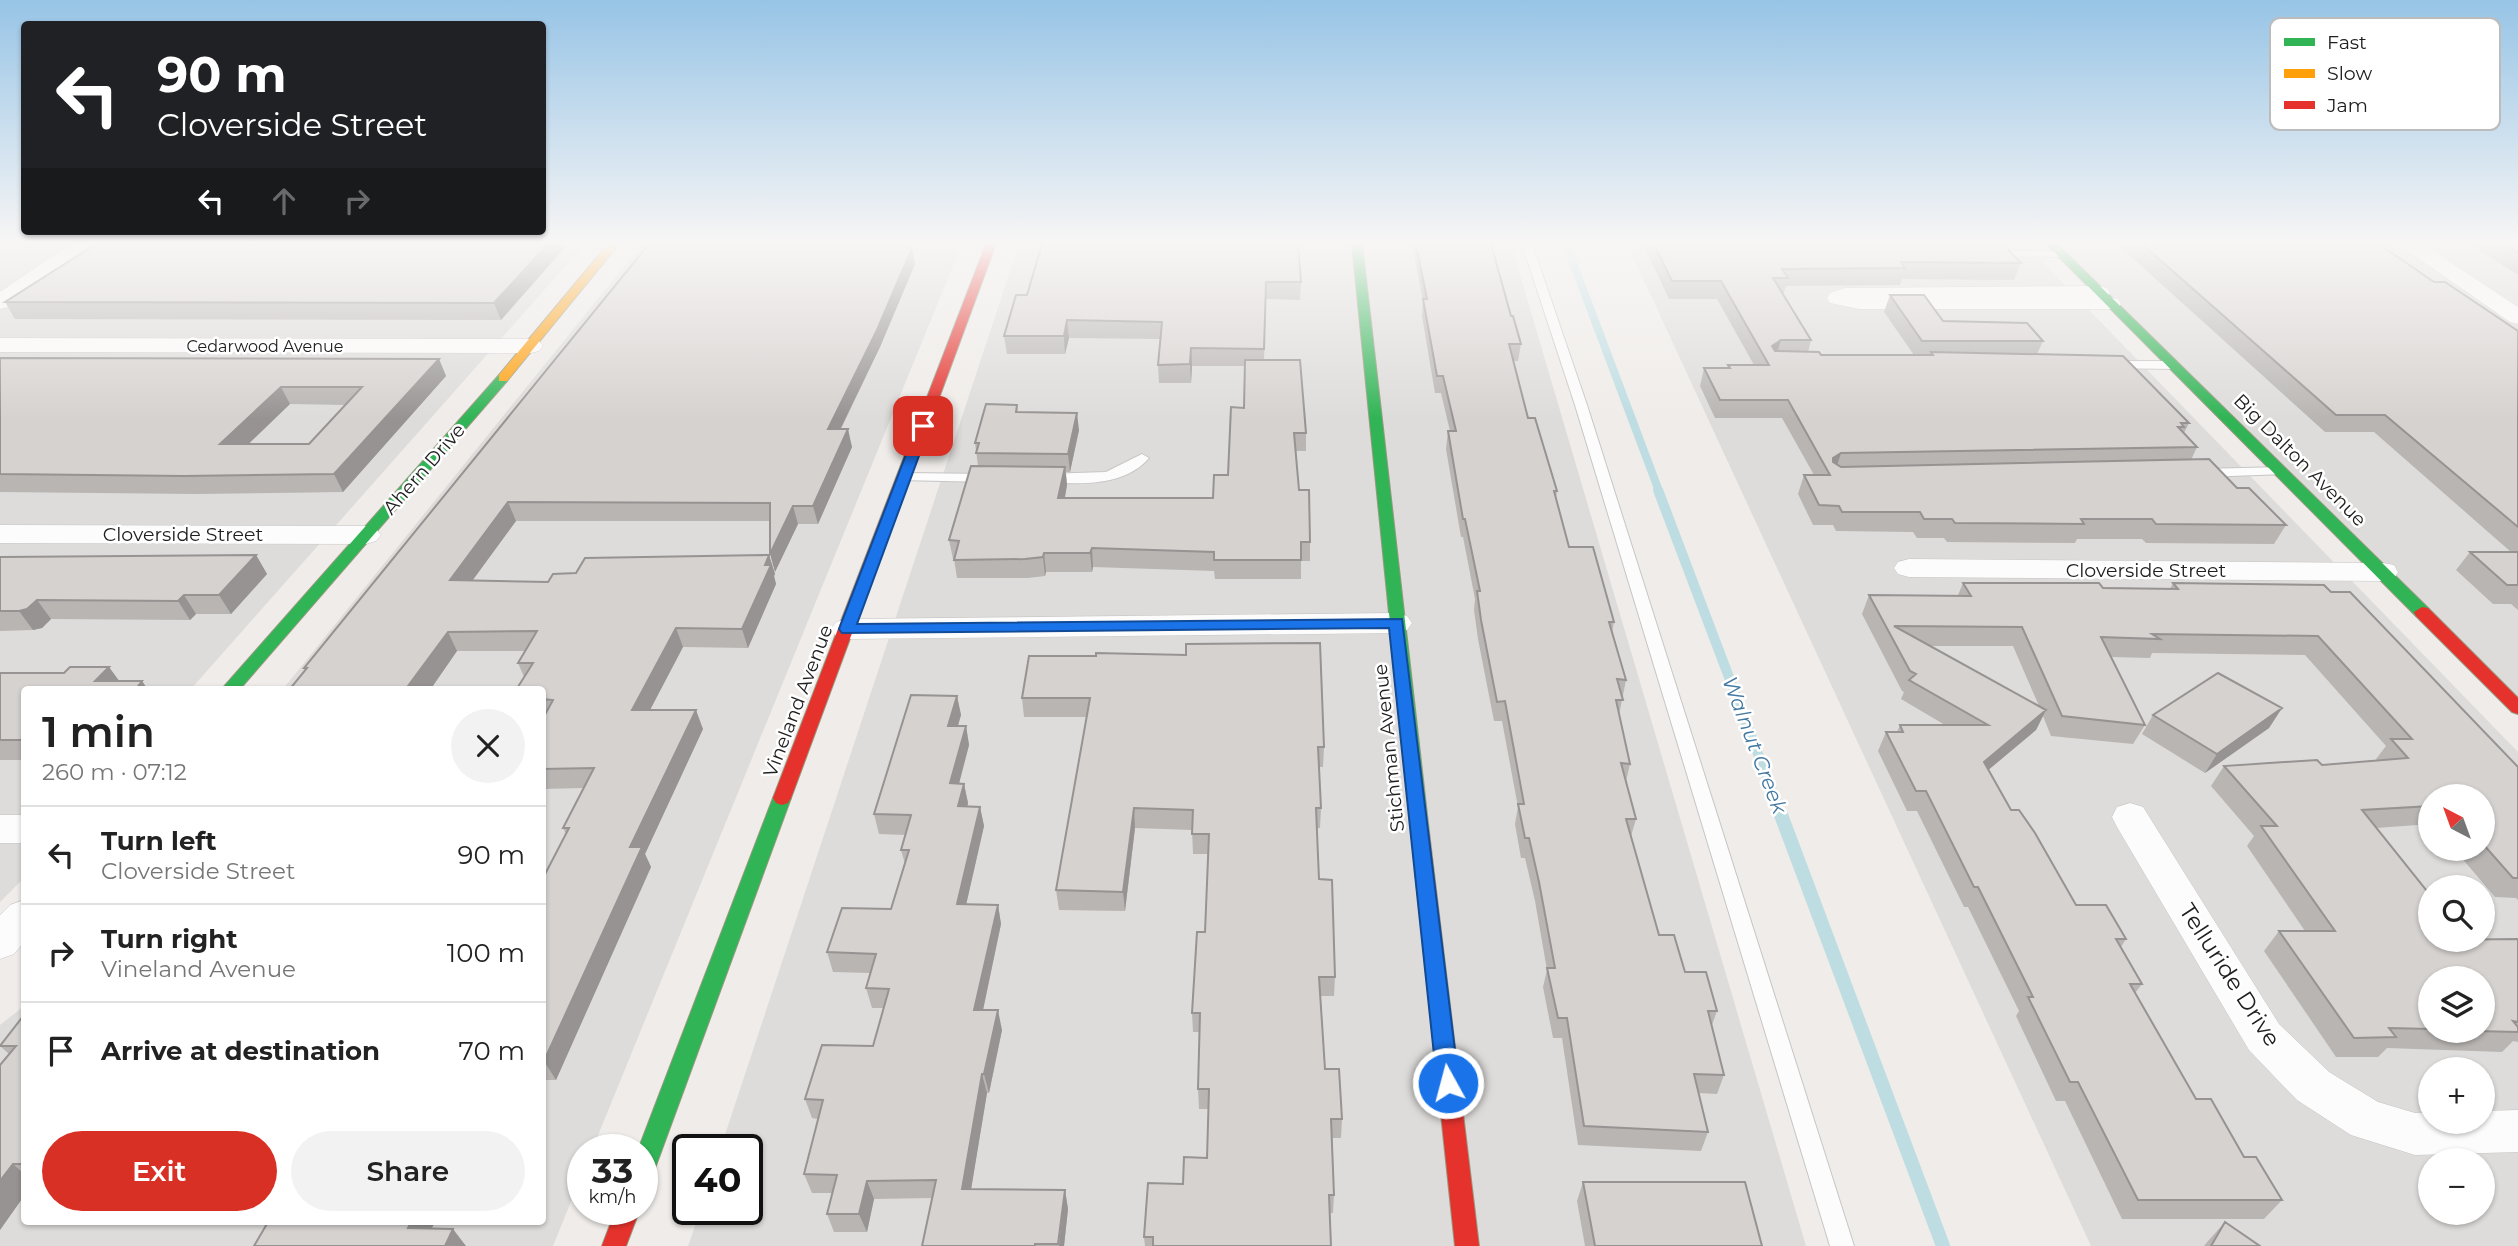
<!DOCTYPE html>
<meta charset="utf-8">
<style>
:root{--surface:#fff;--page:#f2f2f2;--text:#222;--muted:#767676;--line:#e0e0e0;--accent:#d93025}
body{margin:0;font-family:Montserrat,sans-serif;background:var(--page);color:var(--text);height:100vh;display:flex;flex-direction:column;font-size:26px;white-space:nowrap}
*{box-sizing:border-box;margin:0}
p{font-size:23px;color:var(--muted)}
.icon{flex:none;width:38px;height:38px;fill:none;stroke:currentColor;stroke-width:2;stroke-linecap:round;stroke-linejoin:round}
.map{position:relative;flex:1;overflow:hidden}
.details{position:absolute;left:21px;top:686px;width:525px;height:539px;display:flex;flex-direction:column;background:var(--surface);border-radius:7px;box-shadow:0 2px 5px #0004}
.details>*{flex:none}
.top-card{position:absolute;left:21px;top:21px;width:525px;height:214px;border-radius:7px;box-shadow:0 2px 5px #0004;background:#202124;color:#fff;overflow:hidden}
.needle{width:46px;rotate:319deg}
.buttons{position:absolute;left:2418px;top:784px;display:grid;gap:14px}
.buttons a{display:grid;place-items:center;width:77px;height:77px;border-radius:50%;background:var(--surface);box-shadow:0 2px 5px #0004;font-size:35px}
.speed{position:absolute;left:567px;top:1134px;display:flex;gap:14px;font-size:35px;font-weight:700;text-align:center}
.speed>*{display:grid;place-content:center;width:91px;height:91px;border-radius:50%;background:var(--surface);box-shadow:0 2px 5px #0004;line-height:1}
.speed small{font-size:18px;font-weight:400}
.speed .limit{border:4px solid #111;border-radius:10px;background:#fff;color:#111}
.pin{position:absolute;display:grid;place-items:center;width:60px;height:60px;color:#fff;margin:-30px;border-radius:14px;box-shadow:0 4px 10px #0006}
.me{position:absolute;width:77px;margin:-38px;rotate:353deg;stroke-linejoin:round;filter:drop-shadow(0 0 5px #0008)}
.turn{display:flex;align-items:center;gap:24px;height:147px;padding:0 21px;font-size:32px}
.turn .icon{width:91px;height:91px;stroke-width:2.5}
.turn b{display:block;font-size:49px;line-height:60px}
.lanes{display:flex;align-items:center;height:66px;padding:0 21px;background:#0003;justify-content:center;gap:35px;direction:ltr}
.lanes .off{opacity:.35}
.round{display:grid;place-items:center;flex:none;width:74px;height:74px;border-radius:37px;background:var(--page)}
.headline{display:flex;align-items:center;justify-content:space-between;height:119px;padding:0 21px}
h1{font-size:42px;font-weight:600;line-height:52px}
.primary-button{display:flex;gap:14px;margin-top:auto;padding:14px 21px}
.primary-button a{flex:1;height:80px;border-radius:42px;background:var(--accent);color:#fff;font-size:28px;font-weight:600;line-height:80px;text-align:center}
.primary-button a+a{background:var(--page);color:var(--text)}
ul{padding:0;list-style:none}
li{display:flex;align-items:center;gap:21px;height:98px;padding:0 21px;border-top:2px solid var(--line)}
li div{flex:1}
li b{display:block;font-size:26px}
li em{font-style:normal}
.map>svg:first-child{display:block}
</style>
<div class="map">
<svg width="2518" height="1246" viewBox="0 0 2518 1246">
<rect width="100%" height="100%" fill="#efece9"/>
<path fill="#dedcda" fill-rule="evenodd" d="M0 244H585L191 689 24 690V878L0 902Z
M642 244H962L592 1150H583V1172L553 1246H0V1025L24 1006V1222H542V690L283 689Z
M1019 244H1511L1806 1246H688L701 1209H747V1150H720Z
M1627 244H2025L2518 752V1246H2091ZM2431 796H2483V849H2431ZM2431 887H2483V940H2431ZM2431 978H2483V1031H2431ZM2431 1069H2483V1122H2431ZM2431 1160H2483V1213H2431Z
M2051 244H2518V708Z"/>
<g fill="none" stroke-linecap="round" stroke-linejoin="round">
<path stroke="#bddde2" stroke-width="8" d="M1566 244 1659 491"/>
<path stroke="#bddde2" stroke-width="10" d="M1658 490 1782 817"/>
<path stroke="#bddde2" stroke-width="14" d="M1781 815 1943 1246"/>
<g stroke="#c7c6c5" stroke-width="2">
<path id="lane" d="M1522 244H1532L1587 405 1854 1246H1830L1575 405Z
M1993 251H2060L2065 254 2060 257 1989 256V252Z
M2112 361H2173L2179 365 2173 369 2108 368V362Z
M1142 454 1149 458C1128 482 1095 484 1066 483 1056 483 1046 484 1039 478L1046 474 1106 472Z
M2281 467 2288 471 2286 474 2203 477 2196 473 2203 469Z
M904 473 989 474 996 478 989 482 899 480 897 477 899 474Z"/>
</g>
<g stroke="#c7c6c5" stroke-width="1">
<path id="street" d="M70 244H94L8 307 0 309V292Z
M2398 244H2423L2518 307V324L2510 322Z
M2099 286 2107 288 2110 293 2107 297 2118 299 2121 304 2118 309H1859L1830 303 1827 298 1830 293 1845 288Z
M0 338 531 339 539 341 543 346 539 351 531 353 0 352Z
M0 525 366 526 376 529 381 535 376 541 366 544 0 543Z
M1909 559 2383 563 2394 565 2398 572 2394 579 2383 581 1909 577 1898 574 1894 568 1898 562Z
M1396 613 1407 616 1412 623 1407 630 1396 633 847 639 836 636 831 629 836 622 847 619Z
M2130 803 2143 807 2279 1024 2329 1072 2378 1102 2415 1113 2431 1112V1122H2483V1111L2518 1110V1152L2415 1155 2351 1135 2297 1100 2249 1050 2117 827 2112 817 2117 807Z
M0 815H24V843H0Z
M24 900V942L14 954 0 959V915L10 905Z"/>
</g>
<g stroke="#999980" stroke-width="2">
<path id="fast" d="M1352 244H1362L1429 832 1427 837 1420 839 1413 837 1411 832Z
M2046 244H2057L2428 608 2430 612 2428 616H2416Z
M503 374 507 375V381L239 690H221L499 375Z
M782 791 788 793 791 798 654 1171 650 1179 642 1182V1150H638L773 798 776 793Z"/>
</g>
<g stroke="#999980" stroke-width="2">
<path id="slow" d="M608 244H619L507 381H499V375Z"/>
</g>
<g stroke="#999980" stroke-width="2">
<path id="jam" d="M986 244H996L791 798 788 803 782 805 776 803 773 798Z
M2422 607 2428 608 2518 698V714L2512 712 2416 616 2414 612Z
M1420 825 1427 827 1429 832 1479 1246H1455L1411 832 1413 827Z
M616 1209H640L626 1246H602Z"/>
</g>
<use href="#lane" fill="#fdfcfc" fill-rule="evenodd"/>
<use href="#street" fill="#fdfcfc" fill-rule="evenodd"/>
<use href="#fast" fill="#30b455" fill-rule="evenodd"/>
<use href="#slow" fill="#ff9f0a" fill-rule="evenodd"/>
<use href="#jam" fill="#e5322d" fill-rule="evenodd"/>
</g>
<path fill="#b8b5b3" fill-rule="evenodd" d="M96 244H568L501 320 15 319 5 302Z
M649 244H911L915 264 880 347 841 429 852 447 818 524H798L775 572 770 521H516L472 580 548 582 576 573 769 555 775 574 774 576 776 584 748 648 683 647 650 710 703 729 645 854 651 867 556 1080H542V880L566 834 563 828 584 788 542 789V690L524 677 518 663 525 651H457L430 690H289L305 670 304 668Z
M1042 244 1301 282 1300 300 1266 299 1264 360 1306 433V451H1296L1299 490 1310 542V561H1301V579H1215L1214 571 1093 567 1092 572H1046L1045 576 1028 578H957L954 559H953L949 540 978 466 975 443 1017 405 1018 412 1079 430 1070 472H1066L1067 485 1065 498H1213L1228 475 1244 408 1245 366H1192L1191 383H1159L1158 365 1160 339 1069 338 1065 354H1007L1004 336 1027 295Z
M1412 244H1491L1511 316 1521 344 1518 361H1513L1528 418 1557 491 1556 498 1569 547 1614 622 1612 632 1626 680 1619 715 1630 764 1626 781 1636 819 1631 836 1659 935 1685 972 1717 1011 1712 1025 1724 1075 1717 1094 1699 1093 1708 1132 1701 1151 1578 1145 1562 1038H1553L1543 987 1547 970 1535 901 1525 858H1521L1515 824 1518 807 1502 721H1494L1478 639 1474 610 1475 599 1463 537H1461L1446 449 1448 431H1450L1441 393H1435L1422 316 1423 301Z
M1643 244H2003L2021 263 2014 280 1902 279 1900 285 1786 286 1783 295 1811 340 1808 352 1821 355H1914L1884 312 1890 295 1943 321 2043 341 2037 354 2189 423 2184 433 2197 447 2191 460 2237 488 2286 525 2274 544 2146 543 2142 539H2077L2075 543 1947 542 1944 538H1917L1913 532 1836 531 1833 525H1813L1798 494 1804 475H1814L1782 418H1715L1700 386 1704 368H1727L1728 365H1754L1717 299H1669Z
M2117 244H2379L2434 282 2518 331V610L2511 604H2493L2456 570 2470 552H2511L2374 432H2325Z
M2470 244H2518V275Z
M0 358 439 359 446 376 343 492 195 494 0 492ZM290 404 346 405 309 444H248Z
M256 555 267 574 231 614H196L190 620 51 619 42 628 33 630 0 631V557Z
M1963 583 2170 589 2173 583 2331 592 2518 767V900L2516 898 2495 897 2454 849H2483V796H2431V824L2376 828 2431 940 2518 939V1042L2513 1041 2502 1052 2387 1048 2378 1057H2336L2264 951 2279 931H2305L2247 846 2254 836 2211 786 2224 766 2322 765 2378 761 2376 759 2386 746 2305 655 2152 653 2150 658 2111 657 2145 725 2133 744 2051 736 2043 716 2036 730 1988 770 2011 810 2076 905 2126 939 2121 947 2142 984 2135 993 2196 1099 2244 1157 2282 1200 2264 1219H2122L2065 1101H2056L2016 1016 2019 1011 1968 907H1964L1917 811H1907L1878 751 1886 732H1897L1900 725H1945L1901 699 1904 692 1902 691 1862 614 1869 595H1958ZM1930 646H2013L2039 706ZM2431 978 2483 1031H2431Z
M1029 656 1324 747 1323 767H1319L1321 808 1320 828H1317L1319 879 1335 977 1334 996H1320L1325 1069 1342 1119 1341 1138H1332L1334 1195 1333 1213H1330L1331 1246H1145L1144 1237 1183 1184 1207 1158 1209 1109H1199L1198 1089 1199 1032H1193L1192 1013 1205 932 1208 854H1193L1192 830 1135 828 1125 911 1059 910 1056 890 1087 717H1024L1022 698Z
M0 673 120 681H142L148 690H24V760H0Z
M957 696 961 715 958 726H966L969 745 959 783 964 784 968 803 967 806 980 807 984 826 966 904 998 905 1001 924 983 1010 1002 1030 989 1093H987L971 1189 1065 1190 1068 1209 1064 1246H922L932 1198 874 1199 867 1232H834L827 1214 832 1193H812L804 1174 818 1119 812 1118 805 1099 873 1046 884 1008H872L866 988 870 973 833 972 827 952 891 909 905 864 901 850 906 835 879 834 874 814Z
M2282 708 2269 728 2205 773 2142 734 2153 715Z
M24 1015V1196L0 1230 9 1054 0 1046Z
M1583 1182 1762 1246H1585L1577 1201Z
M2225 1222 2260 1246H2204L2208 1241Z"/>
<path fill="#969392" d="M548 244H568L501 320 494 303Z
M901 244H911L915 264 880 347 832 446 828 429Z
M1067 320 1069 338 1065 354 1064 336Z
M1781 340 1776 357 1767 363 1772 346Z
M1191 348 1192 366 1191 383 1190 364Z
M439 359 446 376 343 492 334 474Z
M281 387 290 404 230 462 220 444Z
M1077 413 1079 430 1070 472 1068 454Z
M848 429 852 447 818 524 813 506Z
M1841 453 1835 472 1830 475 1833 458Z
M1065 467 1067 485 1061 517 1058 498Z
M508 502 516 521 459 599 450 580Z
M793 506 798 524 775 572 770 554Z
M1092 548 1093 567 1092 572 1090 553Z
M1044 553 1046 572 1045 576 1043 557Z
M256 555 267 574 231 614 219 595Z
M769 555 775 574 774 576 776 584 748 648 742 629 765 565Z
M184 595 196 614 190 620 178 601Z
M37 600 51 619 42 628 33 630 19 611Z
M676 628 683 647 640 729 632 710Z
M448 632 457 651 430 690H405Z
M109 667 123 686 95 681Z
M142 681 148 690H135Z
M957 696 961 715 952 745 948 726Z
M2282 708 2269 728 2205 773 2217 754Z
M696 710 703 729 645 854 651 867 556 1080 544 1061 630 847Z
M2046 710 2036 730 1974 782 1984 762Z
M966 726 969 745 954 803 950 783Z
M964 784 968 803 963 826 958 806Z
M980 807 984 826 962 923 957 904Z
M1134 808 1135 828 1125 911 1123 892Z
M998 905 1001 924 979 1029 974 1010Z
M998 1010 1002 1030 989 1093 984 1074Z
M982 1074 987 1093 968 1208 962 1189Z
M13 1164 24 1174V1196L0 1230V1181Z
M867 1181 874 1199 867 1232 859 1214Z
M1065 1190 1068 1209 1064 1246H1059Z
M411 1222H435L423 1246 408 1228Z
M453 1229 466 1246H445Z"/>
<path fill="#d6d2d0" stroke="#969392" stroke-width="2" fill-rule="evenodd" d="M96 244H548L494 303 5 302Z
M649 244H908L907 248H912L877 330 828 429H848L813 506H793L770 554V503L508 502 450 580 548 582 553 574 576 573 585 558 769 555 765 565H771L742 629 676 628 632 710H696L630 847H642L544 1061H542V880L569 828H563L594 768 542 769V720L553 700 542 699V690H516L533 663H518L537 631 448 632 405 690H289L307 668H304Z
M1042 244H1298L1301 282H1266L1264 349 1191 348 1190 364 1158 365 1162 322 1067 320 1064 336H1004L1016 295H1027Z
M1416 244H1491L1511 316H1513L1521 344H1509L1528 418H1535L1557 491H1554L1569 547H1593L1614 622H1609L1626 680 1617 679 1623 700H1616L1630 764 1621 763 1636 819H1626L1659 935H1674L1685 972H1706L1717 1011H1708L1724 1075 1694 1074 1708 1132 1584 1126 1567 1018H1558L1547 968H1555L1539 882 1529 838H1525L1518 804H1524L1505 701 1497 702 1481 620 1477 591H1480L1465 519H1463L1448 431H1456L1443 376H1437L1423 299H1427Z
M1654 244H2003L2021 263 1901 262 1905 268 1782 269 1788 278H1773L1811 340H1781L1772 346 1775 351 1819 352 1821 355H1933L1931 352 2123 356 2189 423H2181L2184 427H2178L2197 447 1841 453 1833 458V462L1841 467 2209 459 2237 488H2249L2286 525 2156 524 2152 519H2081L2084 524 1955 523 1952 519H1924L1920 512H1842L1839 506 1819 505 1804 475H1830L1788 400H1720L1704 368H1730L1728 365H1769L1721 281H1672Z
M2142 244H2379L2434 282H2445L2518 331V527L2385 415H2336Z
M2504 244H2518V253Z
M1890 295H1924L1943 321 2027 323 2043 341H1922Z
M0 358 439 359 334 474 184 476 0 474ZM281 387H362L309 444H220Z
M1245 360H1300L1306 433H1294L1299 490H1309L1310 542H1301V560H1214V552L1092 548 1090 553H1044L1043 557 1025 559 954 560 959 541 949 540 971 466 1065 467 1058 498H1213L1214 475H1228L1231 407 1244 408Z
M986 404 1017 405 1016 412 1077 413 1068 454 976 453 979 443H975Z
M2470 552H2518V585H2507Z
M256 555 219 595H184L178 601 37 600 27 609 19 611H0V557Z
M1963 583H2099L2103 588 2178 589 2173 583 2324 585 2331 592H2350L2518 767V878H2513L2483 844V796H2431V806L2362 810 2431 896V940L2518 939V1022L2513 1021 2518 1027V1032L2475 1031H2483V978H2431V1029L2389 1028 2396 1037 2354 1038 2279 931H2335L2261 826H2277L2224 766 2317 760 2322 765 2408 758 2391 739H2412L2318 636 2152 634 2160 639 2101 637 2145 725 2062 716 2022 627 1894 626 2046 710 1984 762 2011 810H2019L2035 833 2076 905H2106L2126 939H2116L2142 984H2130L2196 1099H2211L2244 1157H2256L2282 1200H2138L2078 1082H2070L2028 997H2033L1978 887H1974L1926 791H1916L1886 732H1903L1900 725H1988L1909 680 1916 674 1910 671 1869 595 1971 596Z
M1320 643 1324 747H1318L1321 808H1316L1319 879 1332 880 1335 977H1319L1325 1069H1339L1342 1119H1331L1334 1195H1329L1331 1246H1153V1237H1144L1148 1183 1183 1184 1184 1157 1207 1158 1209 1089H1198L1200 1013H1192L1197 932H1205L1209 834H1192L1193 810 1134 808 1123 892 1056 890 1090 698H1022L1029 656H1096V653L1186 655V644Z
M70 667H109L95 681H142L135 690H24V740H0V673H64Z
M2218 673 2282 708 2217 754 2153 715Z
M911 695 957 696 948 726H966L950 783 964 784 958 806 980 807 957 904 998 905 974 1010H998L984 1074H982L962 1189 1065 1190 1058 1244H1035V1246H922L936 1180 867 1181 859 1214H827L837 1175 804 1174 823 1100 805 1099 822 1045 873 1046 889 989 866 988 876 954 827 952 842 908 891 909 909 850H901L911 815 874 814Z
M24 1015V1164H13L0 1181V1065L16 1046H0Z
M1583 1182H1745L1762 1246H1595Z
M268 1222H411L408 1228 453 1229 445 1246H254Z
M2225 1222 2260 1246H2211Z"/>
<linearGradient id="sky" x2="0" y2="1"><stop stop-color="#97c4e6"/><stop offset="0.58" stop-color="#f8f6f5"/><stop offset="1" stop-color="#f8f6f5" stop-opacity="0"/></linearGradient>
<rect width="2518" height="419" fill="url(#sky)"/>
<path fill="#1a73e8" stroke="#114b97" stroke-width="2" d="M923 422 930 426 857 624 1402 619 1459 1083 1456 1091 1448 1093 1440 1091 1437 1083 1389 628 842 633 839 629 917 426Z"/>
<g text-anchor="middle" dominant-baseline="central" stroke-width="5" stroke-linejoin="round" paint-order="stroke">
<g font-size="16" fill="#202020" stroke="#fff">
<text x="265" y="346">Cedarwood Avenue</text>
</g>
<g font-size="19" fill="#202020" stroke="#fff">
<text transform="translate(2300 460) rotate(45)">Big Dalton Avenue</text>
<text transform="translate(424 469) rotate(-49)">Ahern Drive</text>
<text x="183" y="534">Cloverside Street</text>
<text x="2146" y="570">Cloverside Street</text>
<text transform="translate(798 701) rotate(-69)">Vineland Avenue</text>
<text transform="translate(1389 748) rotate(-96)">Stichman Avenue</text>
</g>
<g font-size="21" font-style="italic" fill="#4479a3" stroke="#fff">
<text transform="translate(1755 745) rotate(69)">Walnut Creek</text>
</g>
<g font-size="23" fill="#202020" stroke="#fff">
<text transform="translate(2230 975) rotate(57)">Telluride Drive</text>
</g>
</g>
<rect x="2270" y="18" width="230" height="112" rx="10" fill="#fff" stroke="#bcbcbc" stroke-width="2"/>
<rect x="2284" y="38" width="31" height="8" fill="#30b455"/>
<rect x="2284" y="69" width="31" height="9" fill="#ff9f0a"/>
<rect x="2284" y="101" width="31" height="8" fill="#e5322d"/>
<g font-size="19" fill="#202020">
<text x="2327" y="49">Fast</text>
<text x="2327" y="80">Slow</text>
<text x="2327" y="112">Jam</text>
</g>
</svg>
<div class="buttons">
<a><svg class="needle" viewBox="-14 -14 28 28"><path d="M0-13l5 13h-10z" fill="#e53935"/><path d="M0 13l5-13h-10z" fill="#767676"/></svg></a>
<a><svg class="icon" aria-label="search" viewBox="0 0 24 24"><circle cx="10" cy="10" r="6"/><path d="M15 15l6 6"/></svg></a>
<a><svg class="icon" aria-label="layers" viewBox="0 0 24 24"><path d="M12 4l9 5-9 5-9-5zM3 14l9 5 9-5"/></svg></a>
<a>+</a>
<a>−</a>
</div>
<div class="speed"><div>33<small>km/h</small></div><div class="limit">40</div></div>
<div class="pin" style="left:923px;top:426px;background:#d93025"><svg class="icon" aria-label="arrive" viewBox="0 0 24 24"><path d="M6 21V4h12l-3 4 3 4H6"/></svg></div>
<svg class="me" style="left:1448px;top:1083px" viewBox="-20 -20 40 40"><circle r="17" fill="#1a73e8" stroke="#fff" stroke-width="3"/><path d="M0-11L8 9 0 5-8 9z" fill="#fff"/></svg>
<div class="top-card">
<div class="turn"><svg class="icon" aria-label="left" viewBox="0 0 24 24"><path d="M17 20v-9H6M10 6l-5 5 5 5"/></svg><div><b>90 m</b>Cloverside Street</div></div>
<div class="lanes"><svg class="icon" aria-label="left" viewBox="0 0 24 24"><path d="M17 20v-9H6M10 6l-5 5 5 5"/></svg><svg class="icon off" aria-label="ahead" viewBox="0 0 24 24"><path d="M12 20V5M6 11l6-6 6 6"/></svg><svg class="icon off" aria-label="right" viewBox="0 0 24 24"><path d="M7 20v-9h11M14 6l5 5-5 5"/></svg></div>
</div>
<section class="details">
<div class="headline"><div><h1>1 min</h1><p>260 m · 07:12</p></div><a class="round"><svg class="icon" aria-label="close" viewBox="0 0 24 24"><path d="M6 6l12 12M18 6L6 18"/></svg></a></div>
<ul>
<li><svg class="icon" aria-label="left" viewBox="0 0 24 24"><path d="M17 20v-9H6M10 6l-5 5 5 5"/></svg><div><b>Turn left</b><p>Cloverside Street</p></div><em>90 m</em></li>
<li><svg class="icon" aria-label="right" viewBox="0 0 24 24"><path d="M7 20v-9h11M14 6l5 5-5 5"/></svg><div><b>Turn right</b><p>Vineland Avenue</p></div><em>100 m</em></li>
<li><svg class="icon" aria-label="arrive" viewBox="0 0 24 24"><path d="M6 21V4h12l-3 4 3 4H6"/></svg><div><b>Arrive at destination</b></div><em>70 m</em></li>
</ul>
<div class="primary-button"><a>Exit</a><a>Share</a></div>
</section>
</div>
